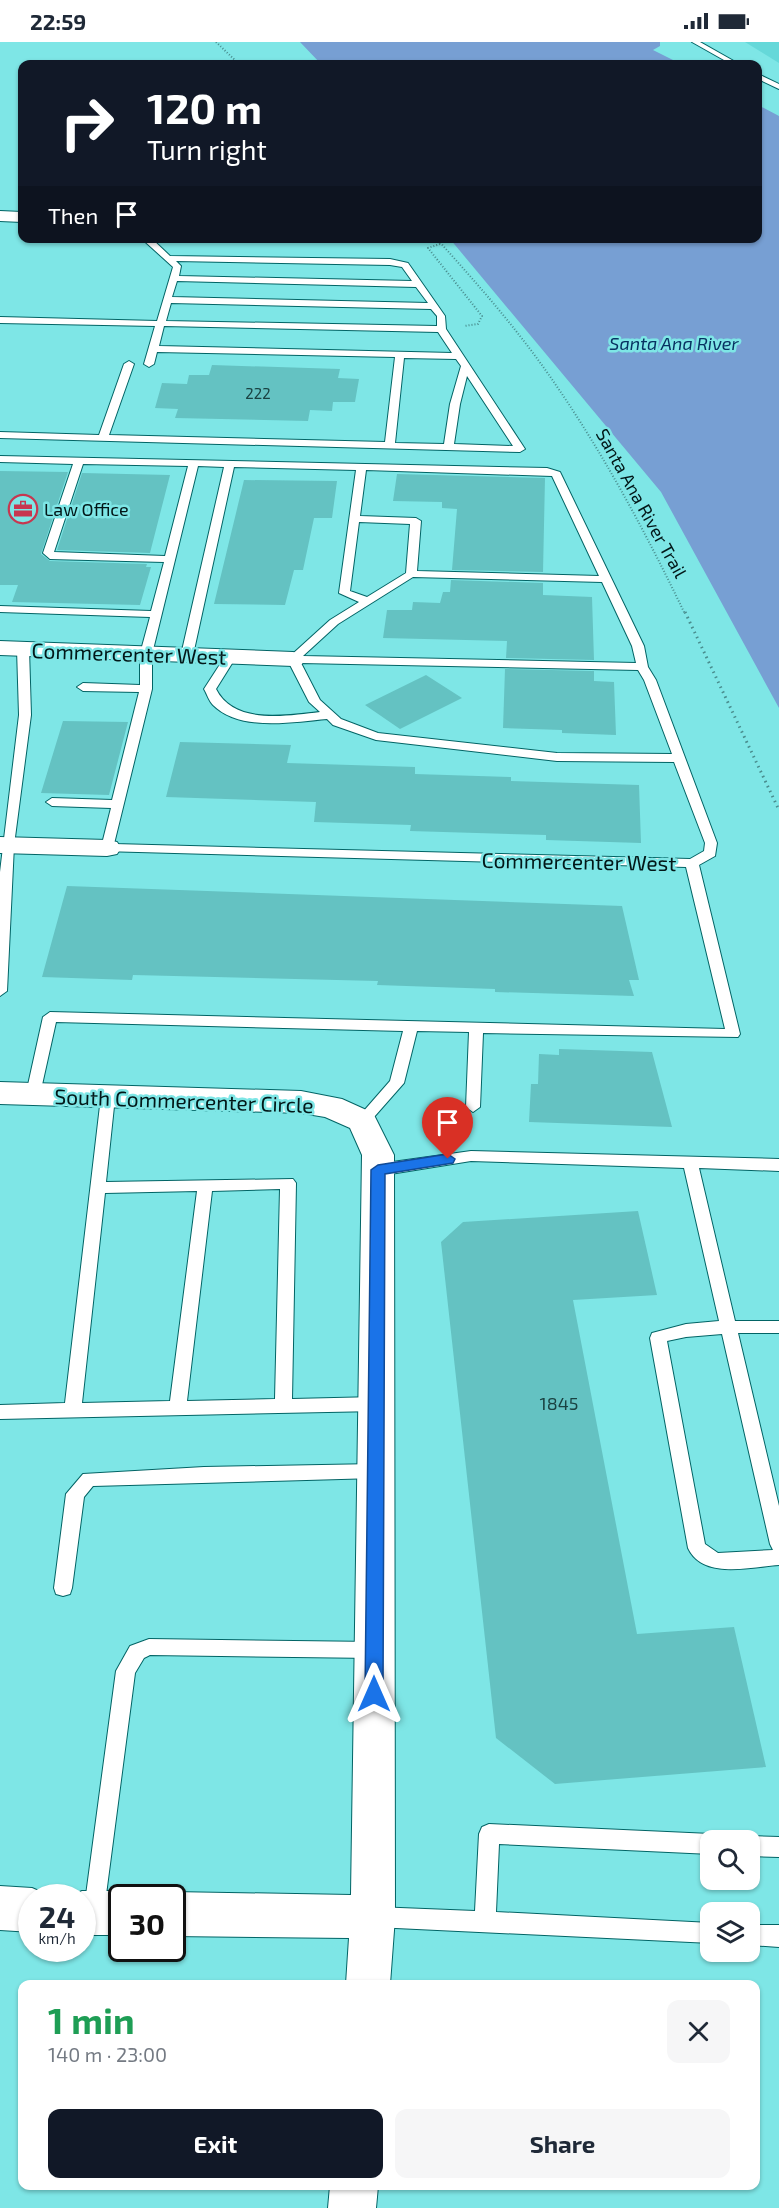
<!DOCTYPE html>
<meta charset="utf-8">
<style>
:root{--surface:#fff;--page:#f6f6f7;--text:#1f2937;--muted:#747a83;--accent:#111827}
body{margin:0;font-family:"Exo 2",sans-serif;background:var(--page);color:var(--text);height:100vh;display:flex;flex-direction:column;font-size:22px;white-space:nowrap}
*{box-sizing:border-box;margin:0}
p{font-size:20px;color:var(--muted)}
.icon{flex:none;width:33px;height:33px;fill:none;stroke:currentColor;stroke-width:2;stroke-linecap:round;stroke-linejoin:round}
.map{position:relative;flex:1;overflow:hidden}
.panel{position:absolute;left:18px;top:1938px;width:742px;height:210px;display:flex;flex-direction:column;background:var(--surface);border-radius:12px;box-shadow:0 2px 4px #0004}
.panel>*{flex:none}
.guide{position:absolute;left:18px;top:18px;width:744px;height:183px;border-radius:12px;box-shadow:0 2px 4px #0004;background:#111827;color:#fff;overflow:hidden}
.fabs{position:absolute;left:700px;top:1788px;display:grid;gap:12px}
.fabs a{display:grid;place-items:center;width:60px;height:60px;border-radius:12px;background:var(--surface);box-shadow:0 2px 4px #0004;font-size:30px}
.speed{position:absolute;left:18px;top:1842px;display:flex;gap:12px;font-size:30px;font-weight:700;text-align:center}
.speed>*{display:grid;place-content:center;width:78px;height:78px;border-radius:50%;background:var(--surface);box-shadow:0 2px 4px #0004;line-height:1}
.speed small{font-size:15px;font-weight:400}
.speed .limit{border:3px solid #111;border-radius:9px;background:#fff;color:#111}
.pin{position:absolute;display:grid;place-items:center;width:51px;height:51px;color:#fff;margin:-62px -26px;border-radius:50% 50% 50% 0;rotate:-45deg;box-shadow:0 0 6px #0007}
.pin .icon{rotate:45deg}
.me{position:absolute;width:66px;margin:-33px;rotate:0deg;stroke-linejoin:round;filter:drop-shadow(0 0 4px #0008)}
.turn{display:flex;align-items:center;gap:21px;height:126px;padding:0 30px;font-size:27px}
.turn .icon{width:78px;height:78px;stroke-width:2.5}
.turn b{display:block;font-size:42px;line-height:51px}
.then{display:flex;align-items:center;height:57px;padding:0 30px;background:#0003;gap:12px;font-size:22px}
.round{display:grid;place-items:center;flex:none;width:63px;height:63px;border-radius:12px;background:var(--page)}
.headline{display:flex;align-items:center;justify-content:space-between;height:102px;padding:0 30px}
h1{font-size:36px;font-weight:700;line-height:45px;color:#1e9e55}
.action{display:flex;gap:12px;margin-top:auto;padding:12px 30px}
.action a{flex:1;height:69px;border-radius:12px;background:var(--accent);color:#fff;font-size:24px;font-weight:700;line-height:69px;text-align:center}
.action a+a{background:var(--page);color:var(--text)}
.status{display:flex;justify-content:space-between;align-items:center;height:42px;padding:0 30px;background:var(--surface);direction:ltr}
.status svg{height:16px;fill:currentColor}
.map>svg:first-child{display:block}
</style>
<div class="status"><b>22:59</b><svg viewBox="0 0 49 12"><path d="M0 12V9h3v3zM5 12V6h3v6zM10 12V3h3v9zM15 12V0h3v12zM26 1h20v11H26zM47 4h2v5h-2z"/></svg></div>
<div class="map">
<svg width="779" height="2166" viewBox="0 0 779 2166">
<rect width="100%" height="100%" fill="#7ee6e6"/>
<path fill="#65d8d9" d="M745 0H779V21Z"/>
<path fill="#779fd3" d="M300 0H660V4L653 8 681 22H321Z
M758 63 779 74V666L661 450 450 197 758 196Z"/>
<path fill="#64c2c2" d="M212 323 340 327 338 336 359 337 355 360H333L332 369 310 368 308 379 175 376 178 367 155 366 162 341 187 342 189 333H209Z
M0 429 68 430 41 512 50 519 147 522 146 525H151L140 563 12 560 18 543H0Z
M82 431 170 433 150 511 57 508Z
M397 432 545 436 543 530 452 528 457 467 442 466V460L393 459Z
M244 438 337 439 332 476H314L303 528H294L285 563 214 562Z
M451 538 543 541V553L592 555 594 618 506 616 507 599 383 596 387 568H412L413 560 440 561 443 550H450Z
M505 627 594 629V639L614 640 616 693 562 691V688L503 686Z
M426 633 462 656 400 687 365 663Z
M63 679 128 680 109 753 41 751Z
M180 700 291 703 287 721 415 725V732L511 735V739L639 743 641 801 546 798V793L410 789 411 783 314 780 316 760 166 755Z
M67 844 622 864 639 938H629L634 954 495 950V947L377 943 378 939 133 933 132 938 42 935Z
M559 1007 652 1010 672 1085 529 1080 531 1042H538L539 1012 559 1013Z
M638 1169 657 1253 573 1258 637 1592 734 1585 766 1725 555 1742 496 1696 441 1200 463 1180Z"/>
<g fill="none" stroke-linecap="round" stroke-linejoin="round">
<g stroke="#026465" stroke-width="2">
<path id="service" d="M692 0H700L739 22H731Z
M758 32 779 42V47L758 37Z
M141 196H151L170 214 390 217 408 221 445 274 446 287 525 407 520 410 0 396V390L99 393 124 322 129 319 134 322 109 393 385 400 395 315 157 310 154 322 149 325 144 322 155 284 0 281V275L157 279 173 225ZM176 219 390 223 402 225 412 239 179 234 181 224ZM177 239 416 245 428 261 172 255ZM171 261 431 267 437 274V284L166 279ZM164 284 438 290 452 311 159 304ZM404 316 456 317 461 324 450 362 444 402 395 401ZM467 334 513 404 454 402 460 362Z
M0 414 547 426 560 430 644 604 648 625 656 638 717 801 715 814 699 823 740 992 738 995 483 991 480 1065 473 1070 466 1065 469 990 417 989 404 1041 367 1083 362 1084 355 1079 390 1039 403 989 56 980 40 1052 33 1057 28 1056 26 1052 43 975 50 970 725 987 686 825 102 809 101 806 111 766 52 764 46 760 52 756 112 758 139 650 83 649 77 645 83 641 140 643V612L150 575 0 570V564L151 569 164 520 50 517 43 511 73 422 0 420ZM83 422 188 424 165 514 54 510ZM198 424 224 425 181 613 187 616 193 613 234 425 356 428 339 551 359 560 330 578 287 617 309 660 320 670C286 674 234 683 216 647L236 615 230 612 226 613 204 647C207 652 209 659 213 663 240 690 293 680 327 677L333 683 376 698 557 719 674 720 705 801 704 809 690 817 114 802 152 647V612ZM366 428 552 434 599 534 417 529 421 479 416 476 360 474ZM359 480 410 482 406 531 367 555 350 549ZM413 535 602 540 632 604 636 621 303 614 338 582ZM301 621 638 628 644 638 672 712 557 711 378 691 341 677 320 658Z
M23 604 29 607 31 673 14 803 7 949 0 954V830L19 673 17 607Z
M108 1050 115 1055 106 1140 293 1137 296 1141 292 1357 377 1355 383 1357 386 1362 383 1367 377 1369 0 1377V1363L65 1361 101 1055ZM280 1147 275 1357 187 1359 212 1149ZM197 1149 170 1359 82 1361 105 1151Z
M471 1109 779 1117V1129L699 1126 735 1279H779V1291H738L779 1464V1523C751 1525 703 1538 688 1506L650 1296 652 1291 686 1282 719 1279 684 1126 471 1119 378 1134 373 1132 370 1128 373 1124 378 1122ZM722 1292 770 1502 773 1508 718 1511 705 1502 667 1299 686 1295Z
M376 1422 382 1424 385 1429 382 1434 376 1436 93 1444 84 1455 72 1546 70 1552 63 1554 56 1552 54 1546 66 1452 83 1432 204 1425Z
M149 1597 374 1600 381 1602 383 1608 381 1614 374 1616 150 1613 144 1616 135 1631 104 1868 101 1875 94 1878 87 1875 84 1868 116 1629 130 1604Z
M489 1782 711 1792 718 1795 720 1798H711V1812L499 1802 496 1870 711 1881V1901L375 1885 368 1882 365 1875 368 1868 375 1865 475 1869 479 1792 482 1785Z
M750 1794 779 1795V1815L750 1814V1798H742Z
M750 1883H779V1905L750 1903Z"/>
</g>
<g stroke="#026465" stroke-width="2">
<path id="minor" d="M0 169 22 170V180L0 179Z
M0 599 293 610 302 612 305 617 302 622 293 624 0 613Z
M0 795 107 798 117 800 121 806 117 812 107 814 0 811Z
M0 1040 301 1049 342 1057 373 1071 394 1113 395 1875 390 1942H346L349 1896 172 1894V1856H159L172 1850 351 1853 362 1113 350 1086 325 1075 301 1071 0 1062Z
M0 1844 32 1846 48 1853 49 1856H32V1890L0 1888Z
M82 1849H122L137 1856H122V1893H82V1856H67Z
M330 2144H378L376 2166H328Z"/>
</g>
<path stroke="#498d8e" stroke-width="2" stroke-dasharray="1 2" stroke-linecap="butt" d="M216 0 239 22
M436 196C474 238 511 280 544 326 599 403 644 487 685 572
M440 202 428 206 482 274 478 282 464 284"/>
<path stroke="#498d8e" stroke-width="3" stroke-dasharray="1.5 4" stroke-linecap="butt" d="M685 570 779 768"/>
<use href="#service" fill="#fff" fill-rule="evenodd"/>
<use href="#minor" fill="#fff" fill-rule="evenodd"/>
</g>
<path fill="#1a73e8" stroke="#114b97" stroke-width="1.5" d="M448 1112 455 1117 453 1121 385 1132 383 1652 380 1658 374 1660 368 1658 365 1652 371 1128 378 1123Z"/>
<defs>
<g id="office-ring" transform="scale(1.5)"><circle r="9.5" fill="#7ee6e6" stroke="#c73750" stroke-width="1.5"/><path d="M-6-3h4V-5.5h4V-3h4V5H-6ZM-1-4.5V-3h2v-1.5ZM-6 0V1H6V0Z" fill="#c73750"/></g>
</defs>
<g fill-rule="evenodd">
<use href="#office-ring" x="23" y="467"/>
</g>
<g text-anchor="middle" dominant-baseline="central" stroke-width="5" stroke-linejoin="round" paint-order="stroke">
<g font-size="15" fill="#1a4242">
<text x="258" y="351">222</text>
</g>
<g font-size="18" font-style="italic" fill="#083161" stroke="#7ee6e6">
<text x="674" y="301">Santa Ana River</text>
</g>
<g font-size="18" fill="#021718" stroke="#7ee6e6">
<text transform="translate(642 461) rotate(61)">Santa Ana River Trail</text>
</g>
<g font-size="18" fill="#021718" stroke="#7ee6e6" text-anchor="start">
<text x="44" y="467">Law Office</text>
</g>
<g font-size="18" fill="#1a4242">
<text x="559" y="1361">1845</text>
</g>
<g font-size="21" fill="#021718" stroke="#7ee6e6">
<text transform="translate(129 611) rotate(2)">Commercenter West</text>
<text transform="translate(579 819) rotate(1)">Commercenter West</text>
<text transform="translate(184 1058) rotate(2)">South Commercenter Circle</text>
</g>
</g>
</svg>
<div class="fabs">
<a><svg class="icon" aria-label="search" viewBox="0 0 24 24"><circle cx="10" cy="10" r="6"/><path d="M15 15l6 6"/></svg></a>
<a><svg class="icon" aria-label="layers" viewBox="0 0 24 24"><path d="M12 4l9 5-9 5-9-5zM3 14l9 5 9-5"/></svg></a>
</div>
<div class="speed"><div>24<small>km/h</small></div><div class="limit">30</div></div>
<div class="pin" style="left:448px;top:1117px;background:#d93025"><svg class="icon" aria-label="arrive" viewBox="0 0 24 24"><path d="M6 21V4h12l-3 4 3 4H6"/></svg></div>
<svg class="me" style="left:374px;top:1652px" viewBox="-20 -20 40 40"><path d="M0-17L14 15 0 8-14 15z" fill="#1a73e8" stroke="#fff" stroke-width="4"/></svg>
<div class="guide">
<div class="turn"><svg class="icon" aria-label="right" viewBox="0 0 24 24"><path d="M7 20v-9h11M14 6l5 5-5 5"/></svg><div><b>120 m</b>Turn right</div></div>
<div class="then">Then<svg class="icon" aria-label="arrive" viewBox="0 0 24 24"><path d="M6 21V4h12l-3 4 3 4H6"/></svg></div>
</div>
<section class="panel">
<div class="headline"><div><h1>1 min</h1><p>140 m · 23:00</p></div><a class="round"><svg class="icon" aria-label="close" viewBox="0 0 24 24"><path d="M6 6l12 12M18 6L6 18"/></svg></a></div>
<div class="action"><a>Exit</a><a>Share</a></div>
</section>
</div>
